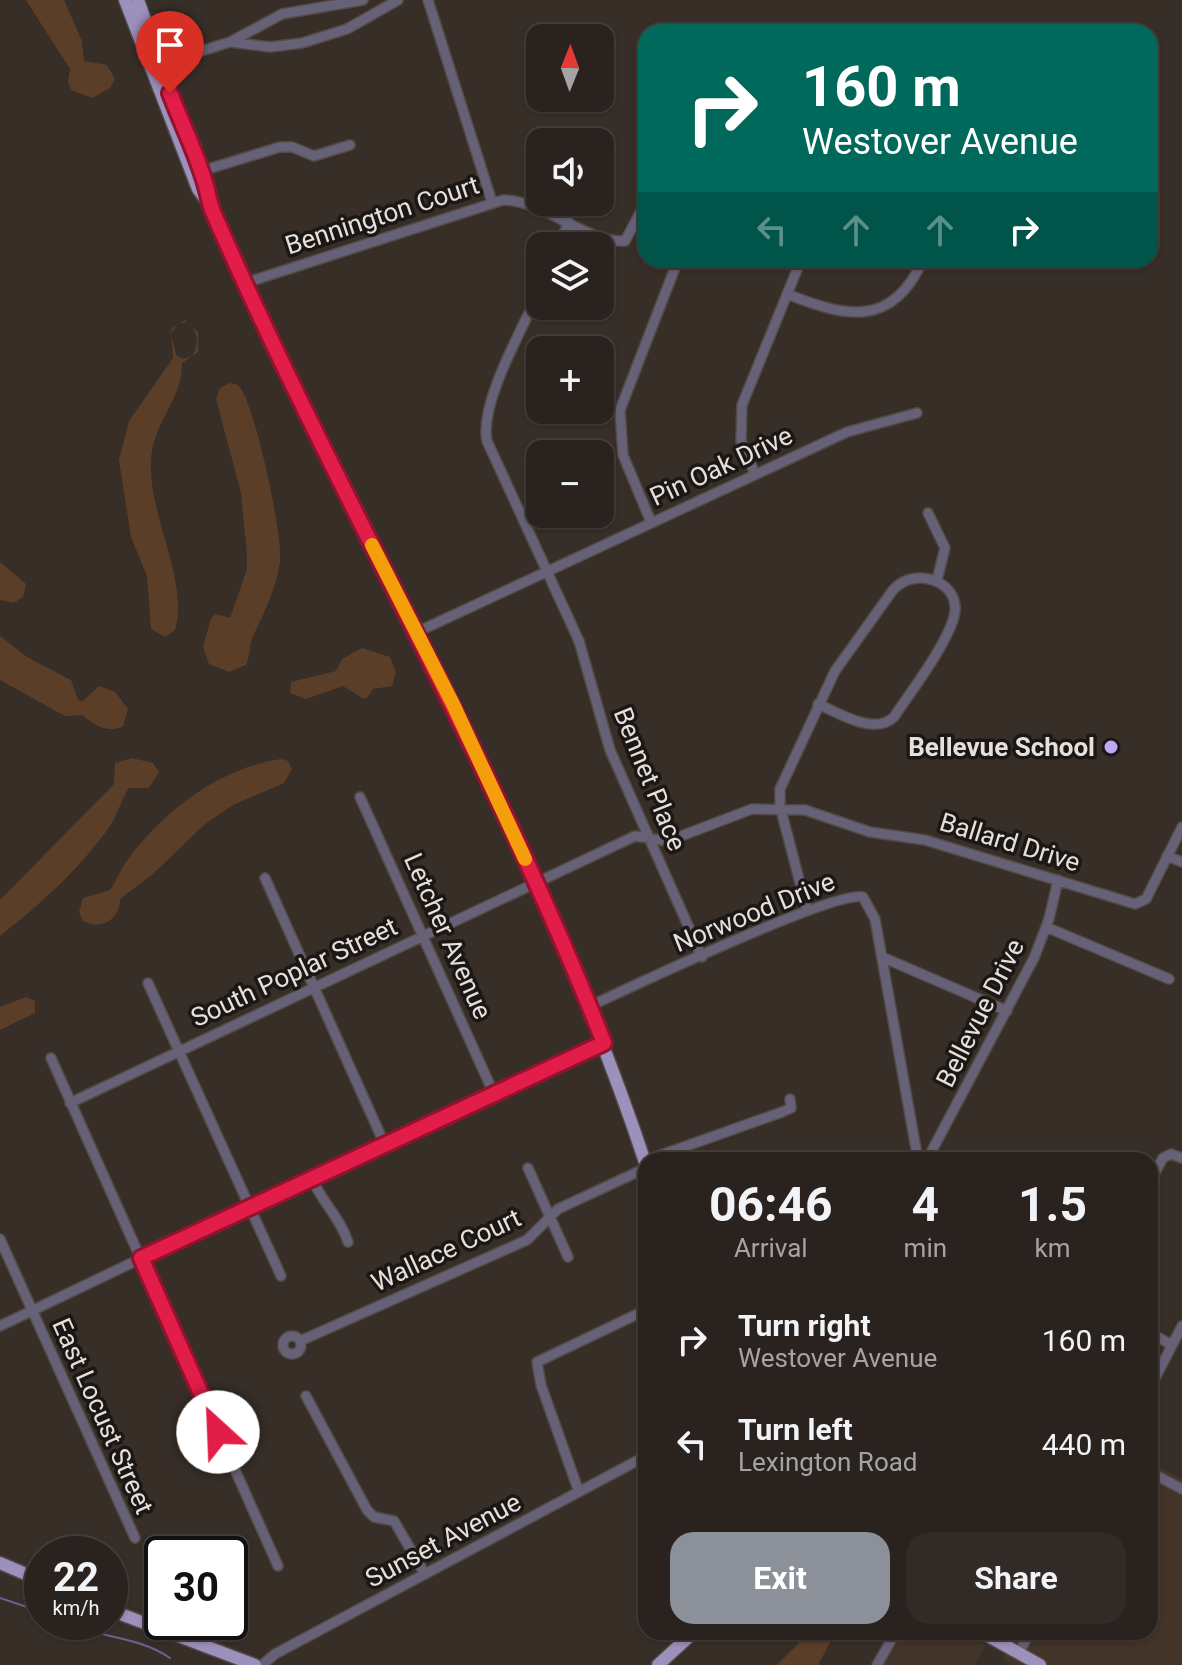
<!DOCTYPE html>
<meta charset="utf-8">
<style>
:root{--surface:#29221e;--page:#312a27;--text:#f1f3f6;--muted:#a5a4a4;--line:#453f3c;--accent:#8c9099}
body{margin:0;font-family:Roboto,sans-serif;background:var(--page);color:var(--text);height:100vh;display:flex;flex-direction:column;font-size:30px;white-space:nowrap}
*{box-sizing:border-box;margin:0}
p{font-size:26px;color:var(--muted)}
.icon{flex:none;width:44px;height:44px;fill:none;stroke:currentColor;stroke-width:2;stroke-linecap:round;stroke-linejoin:round}
.map{position:relative;flex:1;overflow:hidden}
.details{position:absolute;left:638px;top:1152px;width:520px;height:488px;display:flex;flex-direction:column;background:var(--surface);border-radius:24px;box-shadow:0 2px 6px #0004,0 0 0 2px var(--line)}
.details>*{flex:none}
.top-card{position:absolute;left:638px;top:24px;width:520px;height:244px;border-radius:24px;box-shadow:0 2px 6px #0004,0 0 0 2px var(--line);background:#00695c;color:#fff;overflow:hidden}
.needle{width:52px;rotate:1deg}
.controls{position:absolute;left:526px;top:24px;display:grid;gap:16px}
.controls a{display:grid;place-items:center;width:88px;height:88px;border-radius:16px;background:var(--surface);box-shadow:0 2px 6px #0004,0 0 0 2px var(--line);font-size:40px}
.speed{position:absolute;left:24px;top:1536px;display:flex;gap:16px;font-size:40px;font-weight:700;text-align:center}
.speed>*{display:grid;place-content:center;width:104px;height:104px;border-radius:50%;background:var(--surface);box-shadow:0 2px 6px #0004,0 0 0 2px var(--line);line-height:1}
.speed small{font-size:20px;font-weight:400}
.speed .limit{border:4px solid #111;border-radius:12px;background:#fff;color:#111}
.pin{position:absolute;display:grid;place-items:center;width:68px;height:68px;color:#fff;margin:-82px -34px;border-radius:50% 50% 50% 0;rotate:-45deg;box-shadow:0 0 8px #0007}
.pin .icon{rotate:45deg}
.me{position:absolute;width:88px;margin:-44px;rotate:335deg;stroke-linejoin:round;filter:drop-shadow(0 0 6px #0008)}
.turn{display:flex;align-items:center;gap:28px;height:168px;padding:0 32px;font-size:36px}
.turn .icon{width:104px;height:104px;stroke-width:2.5}
.turn b{display:block;font-size:56px;line-height:68px}
.lanes{display:flex;align-items:center;height:76px;padding:0 32px;background:#0003;justify-content:center;gap:40px;direction:ltr}
.lanes .off{opacity:.35}
.eta{display:flex;justify-content:space-evenly;align-items:center;height:136px;text-align:center}
.eta b{font-size:48px;font-weight:700;line-height:56px}
.action{display:flex;gap:16px;margin-top:auto;padding:16px 32px}
.action a{flex:1;height:92px;border-radius:24px;background:var(--accent);color:#fff;font-size:32px;font-weight:700;line-height:92px;text-align:center}
.action a+a{background:var(--page);color:var(--text)}
ul{padding:0;list-style:none}
li{display:flex;align-items:center;gap:24px;height:104px;padding:0 32px}
li div{flex:1}
li b{display:block;font-size:30px}
li em{font-style:normal}
.map>svg:first-child{display:block}
</style>
<div class="map">
<svg width="1182" height="1665" viewBox="0 0 1182 1665">
<rect width="100%" height="100%" fill="#372e28"/>
<path fill="#423429" d="M1150 1461 1182 1479V1665H1012L1002 1659 1016 1632H1150Z
M903 1632H963L986 1645 974 1665H884Z"/>
<path fill="#5b3e28" fill-rule="evenodd" d="M26 0H64L82 41 84 61 107 65 115 79 110 88 92 98 71 90 68 82 70 69Z
M185 320 198 332V352L182 363C183 399 152 423 151 461 148 514 189 580 175 630L165 637 151 629 147 576 131 537 119 460 129 421 173 358 171 329ZM187 322C198 330 200 344 192 356L183 359 176 355 171 333 178 324Z
M230 383C235 384 238 384 241 389 256 411 283 535 280 562 276 589 264 613 253 636 249 644 251 654 246 665L229 672 209 664 203 647 211 618 216 614 230 618 247 569V554L241 493 216 399 220 388Z
M0 562 26 584 23 597 14 603 0 600Z
M0 636 27 657 71 680 78 700 83 701 99 686 115 692 128 709 123 726C107 734 95 725 82 715L65 716 0 680Z
M362 648 390 657 396 672 392 686 373 689 367 698H362L343 686 306 699 290 693 291 682 336 671 342 659Z
M132 758 153 763 159 772 149 788H129C121 800 118 814 110 826 81 868 39 905 0 936V900L114 784 115 763Z
M281 759 288 761 292 769 284 783 233 805 205 824 153 874 120 899C120 919 102 931 83 921L79 912 83 898 110 890C117 880 121 868 129 858 165 810 220 768 281 759Z
M26 997 35 1001V1013L0 1030V1007Z
M810 1632 835 1633 818 1665H777Z"/>
<g fill="none" stroke-linecap="round" stroke-linejoin="round">
<path stroke="#6f6092" stroke-width="2" d="M0 1598 42 1612
M65 1622C99 1638 138 1636 170 1658"/>
<g stroke="#534a45" stroke-width="12">
<path id="minor" d="M428 0 492 202
M230 42 282 14 363 0
M156 65 230 42 270 47 302 43 347 29 398 0
M195 173 280 147H292L314 156 350 145
M558 246 569 222
M245 283 503 200C544 200 586 243 625 241L646 202
M540 289C524 327 479 402 487 441L579 641 610 750 702 957
M787 294C845 317 892 329 923 260
M755 474 741 441 742 405 801 260
M928 513 945 548 937 580
M651 522 623 455 620 410 678 260
M417 632 847 432 917 413
M360 797 494 1094
M1167 856 1182 862
M265 878 384 1143
M807 910 780 806V789L835 671 893 590C916 564 966 583 953 620 943 650 912 690 894 717 874 736 839 713 818 704
M1046 927 1169 979
M882 957 1007 1011
M148 983 281 1276
M590 1006C629 988 835 890 863 897L875 919 918 1160
M51 1058 278 1566
M70 1103 635 836 668 841 752 809 805 810 870 832 925 840 1135 904 1146 899 1182 827
M647 1160 782 1112 791 1108 790 1099
M927 1160 1034 958 1049 919 1058 880
M528 1168 568 1257
M311 1177C321 1201 340 1217 348 1242
M1150 1181 1163 1158 1171 1154 1182 1158
M0 1239 135 1538
M0 1326 311 1177 604 1043
M1150 1333 1172 1345
M283 1345a9 9 0 1 1 18 0a9 9 0 1 1-18 0Z
M300 1341 527 1240 558 1209 646 1168
M1150 1388 1182 1326
M306 1396 367 1510 374 1517 394 1521 425 1574
M1150 1472 1182 1489
M579 1492 541 1385 537 1362 646 1310
M1019 1653 1030 1632
M262 1665 275 1654 646 1456
M877 1665 896 1632"/>
</g>
<g stroke="#534a45" stroke-width="15">
<path id="major" d="M125 0 198 189 211 207C253 299 294 391 339 481 451 706 567 926 646 1165
M138 0 209 200
M0 1563 42 1581
M110 1610 255 1665
M981 1632 1040 1665
M658 1665 694 1632"/>
</g>
<use href="#minor" stroke="#676177" stroke-width="9"/>
<use href="#major" stroke="#9c90bc" stroke-width="12"/>
</g>
<g fill="none" stroke-linecap="round" stroke-linejoin="round">
<g stroke="#92132f" stroke-width="20">
<path id="route" d="M170 93C181 122 196 152 205 183 208 192 209 203 213 212 335 493 492 757 604 1043L141 1258 218 1432"/>
</g>
<use href="#route" stroke="#e11d48" stroke-width="14"/>
<path stroke="#f59e0b" stroke-width="14" d="M372 545 453 704 525 859"/>
</g>
<circle fill="#bfa9f4" stroke="#1b1714" stroke-width="3" cx="1111" cy="747" r="8"/>
<g text-anchor="middle" dominant-baseline="central" stroke-width="7" stroke-linejoin="round" paint-order="stroke">
<g font-size="26" fill="#e6e0dc" stroke="#1b1714">
<text transform="translate(382 215) rotate(-18)">Bennington Court</text>
<text transform="translate(721 466) rotate(-25)">Pin Oak Drive</text>
<text transform="translate(650 779) rotate(68)">Bennet Place</text>
<text transform="translate(1010 842) rotate(17)">Ballard Drive</text>
<text transform="translate(754 912) rotate(-22)">Norwood Drive</text>
<text transform="translate(448 936) rotate(66)">Letcher Avenue</text>
<text transform="translate(294 972) rotate(-25)">South Poplar Street</text>
<text transform="translate(980 1013) rotate(-63)">Bellevue Drive</text>
<text transform="translate(446 1250) rotate(-25)">Wallace Court</text>
<text transform="translate(103 1416) rotate(66)">East Locust Street</text>
<text transform="translate(443 1540) rotate(-28)">Sunset Avenue</text>
</g>
<g font-size="26" font-weight="bold" fill="#e6e0dc" stroke="#1b1714" text-anchor="end">
<text x="1095" y="747">Bellevue School</text>
</g>
</g>
</svg>
<div class="controls">
<a><svg class="needle" viewBox="-14 -14 28 28"><path d="M0-13l5 13h-10z" fill="#e53935"/><path d="M0 13l5-13h-10z" fill="#a5a4a4"/></svg></a>
<a><svg class="icon" aria-label="sound" viewBox="0 0 24 24"><path d="M4 9h4l5-4v14l-5-4H4zM17 9q2 3 0 6"/></svg></a>
<a><svg class="icon" aria-label="layers" viewBox="0 0 24 24"><path d="M12 4l9 5-9 5-9-5zM3 14l9 5 9-5"/></svg></a>
<a>+</a>
<a>−</a>
</div>
<div class="speed"><div>22<small>km/h</small></div><div class="limit">30</div></div>
<div class="pin" style="left:170px;top:93px;background:#d93025"><svg class="icon" aria-label="arrive" viewBox="0 0 24 24"><path d="M6 21V4h12l-3 4 3 4H6"/></svg></div>
<svg class="me" style="left:218px;top:1432px" viewBox="-20 -20 40 40"><circle r="19" fill="#fff"/><path d="M0-13L10 11 0 6-10 11z" fill="#e11d48"/></svg>
<div class="top-card">
<div class="turn"><svg class="icon" aria-label="right" viewBox="0 0 24 24"><path d="M7 20v-9h11M14 6l5 5-5 5"/></svg><div><b>160 m</b>Westover Avenue</div></div>
<div class="lanes"><svg class="icon off" aria-label="left" viewBox="0 0 24 24"><path d="M17 20v-9H6M10 6l-5 5 5 5"/></svg><svg class="icon off" aria-label="ahead" viewBox="0 0 24 24"><path d="M12 20V5M6 11l6-6 6 6"/></svg><svg class="icon off" aria-label="ahead" viewBox="0 0 24 24"><path d="M12 20V5M6 11l6-6 6 6"/></svg><svg class="icon" aria-label="right" viewBox="0 0 24 24"><path d="M7 20v-9h11M14 6l5 5-5 5"/></svg></div>
</div>
<section class="details">
<div class="eta">
<div><b>06:46</b><p>Arrival</p></div>
<div><b>4</b><p>min</p></div>
<div><b>1.5</b><p>km</p></div>
</div>
<ul>
<li><svg class="icon" aria-label="right" viewBox="0 0 24 24"><path d="M7 20v-9h11M14 6l5 5-5 5"/></svg><div><b>Turn right</b><p>Westover Avenue</p></div><em>160 m</em></li>
<li><svg class="icon" aria-label="left" viewBox="0 0 24 24"><path d="M17 20v-9H6M10 6l-5 5 5 5"/></svg><div><b>Turn left</b><p>Lexington Road</p></div><em>440 m</em></li>
</ul>
<div class="action"><a>Exit</a><a>Share</a></div>
</section>
</div>
